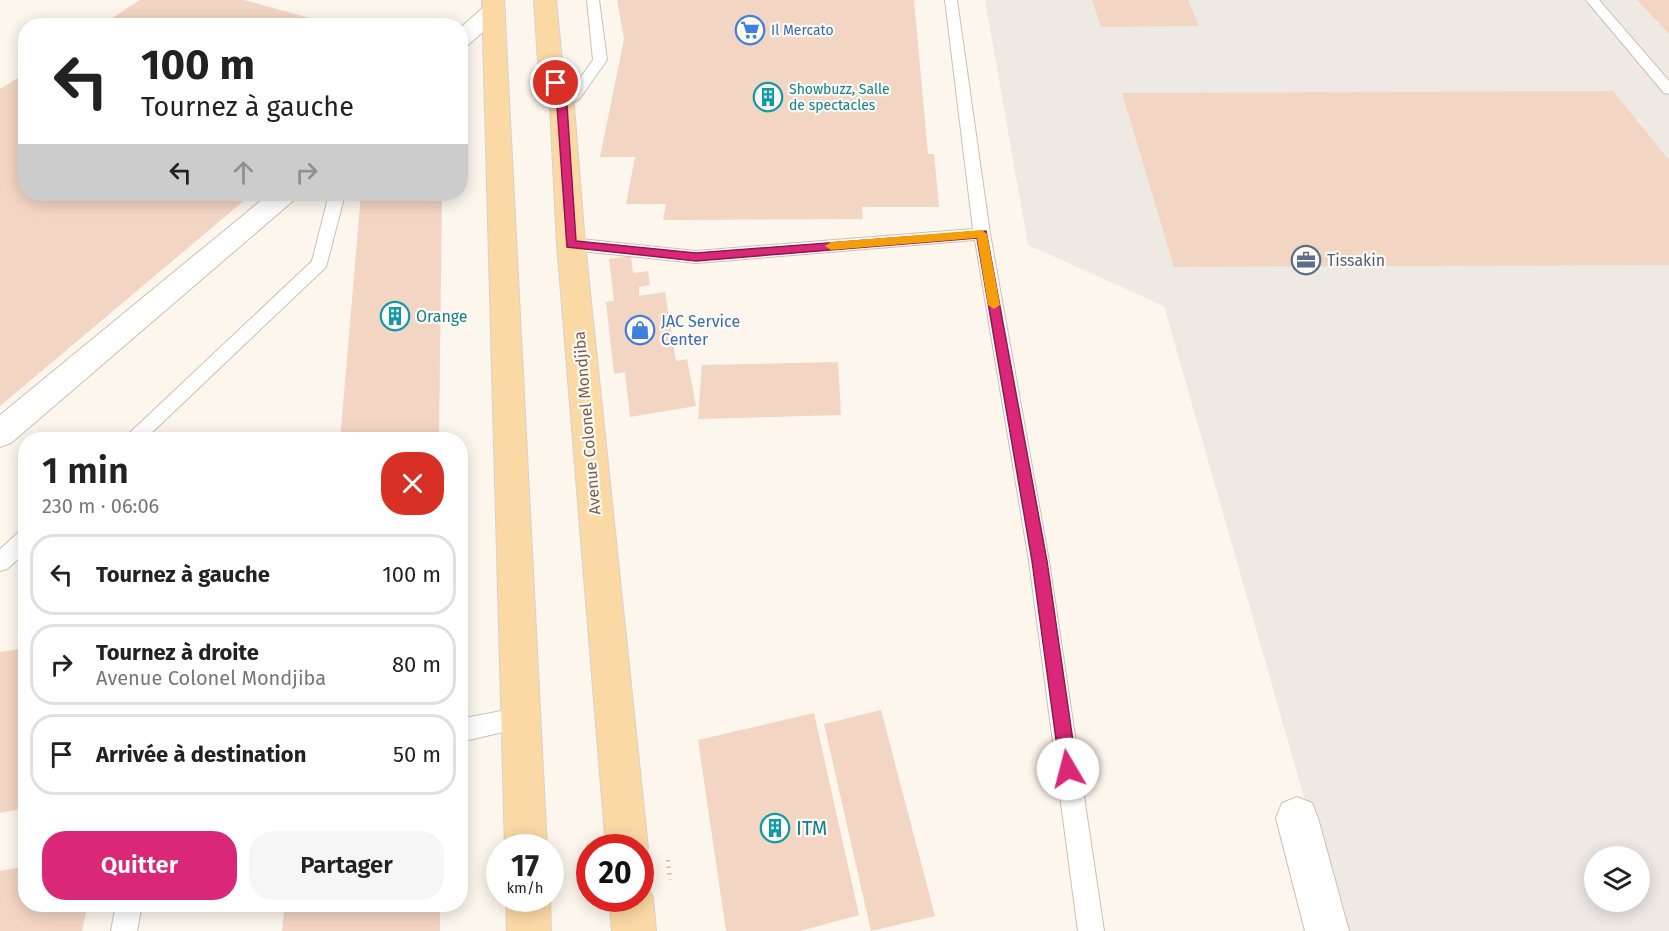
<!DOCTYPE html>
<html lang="fr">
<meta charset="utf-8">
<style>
:root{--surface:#fff;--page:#f6f6f6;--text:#222;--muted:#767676;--line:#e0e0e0;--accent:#db2777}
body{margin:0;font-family:"Fira Sans",sans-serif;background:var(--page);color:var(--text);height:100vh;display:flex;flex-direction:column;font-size:22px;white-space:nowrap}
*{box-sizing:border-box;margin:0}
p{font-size:20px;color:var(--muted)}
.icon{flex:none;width:33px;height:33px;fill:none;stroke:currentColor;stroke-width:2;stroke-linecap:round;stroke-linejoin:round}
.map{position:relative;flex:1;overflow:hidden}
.sheet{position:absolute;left:18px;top:432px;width:450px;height:480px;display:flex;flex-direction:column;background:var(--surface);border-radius:24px;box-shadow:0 3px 15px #0003}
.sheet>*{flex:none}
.banner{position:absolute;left:18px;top:18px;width:450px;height:183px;border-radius:24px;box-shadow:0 3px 15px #0003;background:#fff;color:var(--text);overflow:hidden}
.fabs{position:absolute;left:1584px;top:846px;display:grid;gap:12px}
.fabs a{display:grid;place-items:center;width:66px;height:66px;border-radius:50%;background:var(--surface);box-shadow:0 3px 15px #0003;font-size:30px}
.speed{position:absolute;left:486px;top:834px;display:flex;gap:12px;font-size:30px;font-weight:700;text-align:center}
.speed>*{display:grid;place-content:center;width:78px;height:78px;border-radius:50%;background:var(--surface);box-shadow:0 3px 15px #0003;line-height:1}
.speed small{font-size:15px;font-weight:400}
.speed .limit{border:9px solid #d22;background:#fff;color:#111}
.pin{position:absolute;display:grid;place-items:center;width:51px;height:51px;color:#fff;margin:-26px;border:3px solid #fff;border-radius:50%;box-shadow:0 2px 6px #0007}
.me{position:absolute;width:66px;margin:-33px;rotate:352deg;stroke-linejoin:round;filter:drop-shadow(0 0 4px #0008)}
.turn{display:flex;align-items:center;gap:21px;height:126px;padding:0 24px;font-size:27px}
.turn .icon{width:78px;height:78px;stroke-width:2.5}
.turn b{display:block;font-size:42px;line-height:51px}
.lanes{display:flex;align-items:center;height:57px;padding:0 24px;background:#0003;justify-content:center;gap:30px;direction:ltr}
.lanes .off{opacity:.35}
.round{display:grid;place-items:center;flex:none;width:63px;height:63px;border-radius:24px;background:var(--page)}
.summary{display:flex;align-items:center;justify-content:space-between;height:102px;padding:0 24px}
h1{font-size:36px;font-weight:600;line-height:45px}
.action{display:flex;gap:12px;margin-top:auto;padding:12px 24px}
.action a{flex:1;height:69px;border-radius:24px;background:var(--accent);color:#fff;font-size:24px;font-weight:600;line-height:69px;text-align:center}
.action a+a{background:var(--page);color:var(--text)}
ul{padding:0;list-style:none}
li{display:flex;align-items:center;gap:18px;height:81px;margin:0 12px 9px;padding:0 12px;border:3px solid var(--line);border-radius:24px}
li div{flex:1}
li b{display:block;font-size:22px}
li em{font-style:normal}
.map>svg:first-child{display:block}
</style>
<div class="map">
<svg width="1669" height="931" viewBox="0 0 1669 931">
<rect width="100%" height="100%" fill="#fdf6ec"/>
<path fill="#efe9e4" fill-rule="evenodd" d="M985 0H1669V931H1342L1164 306 1028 245ZM1594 856H1640V902H1594Z"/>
<path fill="#f3d5c3" d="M140 0H244L335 25 100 26Z
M617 0H914L928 154H934L939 207H862L863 219 663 220 666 204H626L635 157H600L624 39Z
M1092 0H1188L1199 26 1101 27Z
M1637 0H1669V34Z
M26 73V194H252L0 406V89Z
M1613 91 1669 160V265L1174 267 1122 93Z
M361 194H442L439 440H340Z
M631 256 633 273 648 271 650 285 639 287V296L665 292 676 361 687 359 696 406 630 417 625 372 614 374 606 302 614 301 609 259Z
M838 362 841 415 698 419 702 365Z
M26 648V808L0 813V652Z
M881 710 935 916 871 931 824 724Z
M814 713 859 915 800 931H726L698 740Z
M26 866V904H88L82 931H0V871Z
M285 904H440V931H282Z"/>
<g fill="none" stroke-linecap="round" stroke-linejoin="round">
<g stroke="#d1beb0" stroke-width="2">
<path id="lane" d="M587 0H599L607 60 580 98 562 110 555 106 570 92 593 60Z
M945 0H957L990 234 1049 561 1104 931H1078L1029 561 975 240 696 263 571 250 563 244 571 238 696 251 973 229Z
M1586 0H1599L1669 81V94L1664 93Z
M329 194H345L326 267 144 440H122L312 261Z
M26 529V552L7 569 0 571V549L19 532Z
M521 707 529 710 533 718 529 726 460 742V719Z
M116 904H142L137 931H111Z"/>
</g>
<g stroke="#d1beb0" stroke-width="2">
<path id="street" d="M494 3 502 5 505 10 502 15 468 45 460 47V28L486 5Z
M269 194H298L294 200 11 443 0 447V415Z
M1297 797 1312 803 1318 818 1349 931H1305L1276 818 1282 803Z"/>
</g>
<g stroke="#dad1cd" stroke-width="2">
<path id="primary" d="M482 0H504L547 848H505Z
M534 0H556L562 61 574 106 585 244 648 848 640 864V848H606L557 244 550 106 538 61Z
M640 880 646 883 653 898 656 931H612L609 898H640Z
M506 898H550L551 931H507Z"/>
</g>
<path stroke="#d9b8a5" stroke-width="4.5" stroke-dasharray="1.5 5" stroke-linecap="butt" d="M668 860 670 880"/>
<use href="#lane" fill="#fff" fill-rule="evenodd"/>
<use href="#street" fill="#fff" fill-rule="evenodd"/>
<use href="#primary" fill="#fbd9a5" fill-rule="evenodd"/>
</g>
<path fill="#db2777" stroke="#8e194d" stroke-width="1.5" d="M552 81 561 83 567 106 576 241 696 253 986 231 1047 561 1077 769 1074 775 1068 777 1062 775 1060 769 1032 561 977 238 696 261 567 247 557 106Z"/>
<path fill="#f59e0b" d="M982 230 987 234 1000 305 994 309 988 305 977 238 831 250 825 246 831 242Z"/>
<defs>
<g id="supermarket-ring" transform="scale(1.5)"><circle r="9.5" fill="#fffaf3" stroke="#3f7fe0" stroke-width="1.5"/><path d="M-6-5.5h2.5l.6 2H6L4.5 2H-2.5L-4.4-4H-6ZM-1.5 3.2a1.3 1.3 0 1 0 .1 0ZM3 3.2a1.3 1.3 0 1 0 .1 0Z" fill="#3f7fe0"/></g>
<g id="building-ring" transform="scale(1.5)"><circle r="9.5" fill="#fffaf3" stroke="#0f9aa8" stroke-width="1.5"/><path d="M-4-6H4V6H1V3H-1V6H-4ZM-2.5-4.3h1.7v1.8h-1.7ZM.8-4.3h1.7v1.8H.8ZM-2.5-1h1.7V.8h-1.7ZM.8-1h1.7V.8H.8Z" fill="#0f9aa8"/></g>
<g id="office-ring" transform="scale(1.5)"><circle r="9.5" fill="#fffaf3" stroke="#5c6f8a" stroke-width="1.5"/><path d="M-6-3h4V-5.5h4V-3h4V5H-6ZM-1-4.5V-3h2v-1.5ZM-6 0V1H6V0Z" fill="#5c6f8a"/></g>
<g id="shop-ring" transform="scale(1.5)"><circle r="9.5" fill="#fffaf3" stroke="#3f7fe0" stroke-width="1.5"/><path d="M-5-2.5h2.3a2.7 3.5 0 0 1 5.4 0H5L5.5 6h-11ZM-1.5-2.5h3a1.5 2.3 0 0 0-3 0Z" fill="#3f7fe0"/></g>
</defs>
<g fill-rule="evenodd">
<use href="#supermarket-ring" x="750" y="30"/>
<use href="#building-ring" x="768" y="97"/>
<use href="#office-ring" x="1306" y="260"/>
<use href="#building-ring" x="395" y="316"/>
<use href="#shop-ring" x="640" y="330"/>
<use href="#building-ring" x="775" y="828"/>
</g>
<g text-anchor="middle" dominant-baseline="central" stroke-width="4.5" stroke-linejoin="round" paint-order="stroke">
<g font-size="14" fill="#366cbe" stroke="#fffaf3" text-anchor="start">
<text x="771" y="30">Il Mercato</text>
</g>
<g font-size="14" fill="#0d838f" stroke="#fffaf3" text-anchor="start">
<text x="789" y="89">Showbuzz, Salle<tspan x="789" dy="16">de spectacles</tspan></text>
</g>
<g font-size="16" fill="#4e5e75" stroke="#fffaf3" text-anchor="start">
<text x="1327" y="260">Tissakin</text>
</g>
<g font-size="16" fill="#0d838f" stroke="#fffaf3" text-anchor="start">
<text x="416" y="316">Orange</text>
</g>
<g font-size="16" fill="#366cbe" stroke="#fffaf3" text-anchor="start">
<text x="661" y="321">JAC Service<tspan x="661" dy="18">Center</tspan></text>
</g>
<g font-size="16" fill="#7a5c4d" stroke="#fffaf3">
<text transform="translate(587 423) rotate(-95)">Avenue Colonel Mondjiba</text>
</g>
<g font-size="20" fill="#0d838f" stroke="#fffaf3" text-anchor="start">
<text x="796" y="828">ITM</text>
</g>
</g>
</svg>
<div class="fabs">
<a><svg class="icon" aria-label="layers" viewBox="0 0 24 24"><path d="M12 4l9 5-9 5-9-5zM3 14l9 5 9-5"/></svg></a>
</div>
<div class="speed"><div>17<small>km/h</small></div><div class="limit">20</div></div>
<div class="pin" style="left:556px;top:83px;background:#d93025"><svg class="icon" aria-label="arrive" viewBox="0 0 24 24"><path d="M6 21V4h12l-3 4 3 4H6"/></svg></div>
<svg class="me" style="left:1068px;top:769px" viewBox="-20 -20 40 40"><circle r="19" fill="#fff"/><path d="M0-13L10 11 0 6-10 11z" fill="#db2777"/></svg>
<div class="banner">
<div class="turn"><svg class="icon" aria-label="left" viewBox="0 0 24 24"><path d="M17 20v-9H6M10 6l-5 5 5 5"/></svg><div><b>100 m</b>Tournez à gauche</div></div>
<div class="lanes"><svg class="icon" aria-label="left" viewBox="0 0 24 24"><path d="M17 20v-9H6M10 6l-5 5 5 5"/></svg><svg class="icon off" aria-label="ahead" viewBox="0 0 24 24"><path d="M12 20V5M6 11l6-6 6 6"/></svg><svg class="icon off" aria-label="right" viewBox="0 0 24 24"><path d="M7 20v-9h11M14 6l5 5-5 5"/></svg></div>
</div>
<section class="sheet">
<div class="summary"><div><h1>1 min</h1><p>230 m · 06:06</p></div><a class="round" style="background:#d93025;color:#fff"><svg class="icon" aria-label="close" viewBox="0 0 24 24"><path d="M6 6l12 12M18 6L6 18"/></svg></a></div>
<ul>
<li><svg class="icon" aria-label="left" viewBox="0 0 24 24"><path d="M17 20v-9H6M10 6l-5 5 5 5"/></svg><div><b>Tournez à gauche</b></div><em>100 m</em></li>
<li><svg class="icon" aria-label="right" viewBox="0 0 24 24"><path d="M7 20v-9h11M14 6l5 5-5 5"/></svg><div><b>Tournez à droite</b><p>Avenue Colonel Mondjiba</p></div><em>80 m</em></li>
<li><svg class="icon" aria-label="arrive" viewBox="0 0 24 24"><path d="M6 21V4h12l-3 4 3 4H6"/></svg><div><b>Arrivée à destination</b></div><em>50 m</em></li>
</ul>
<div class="action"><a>Quitter</a><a>Partager</a></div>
</section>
</div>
